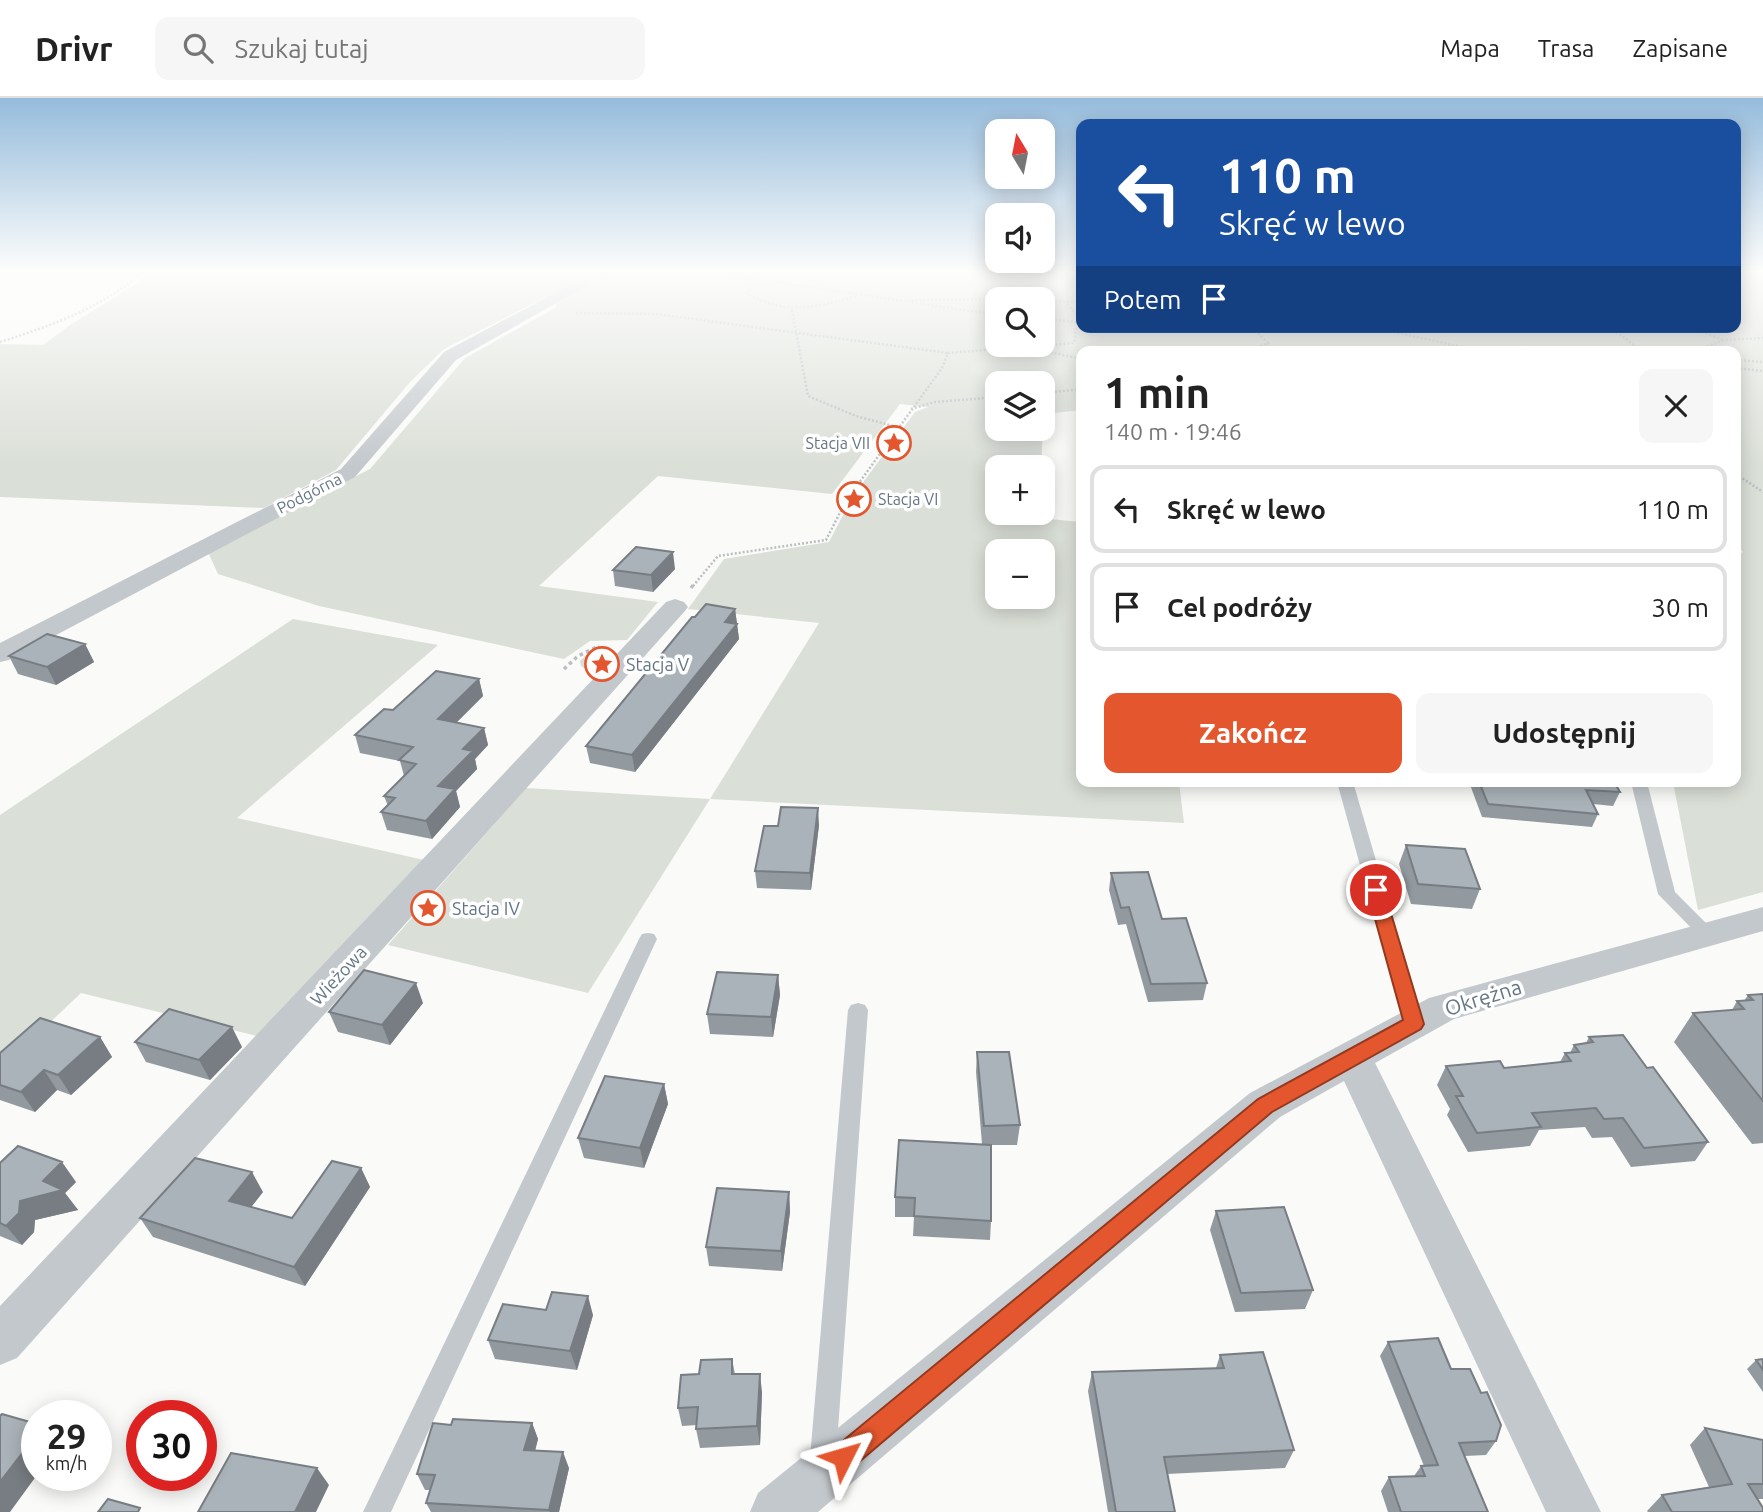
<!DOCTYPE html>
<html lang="pl">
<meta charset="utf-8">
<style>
:root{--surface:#fff;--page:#f6f6f6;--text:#222;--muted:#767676;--line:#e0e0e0;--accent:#e4572e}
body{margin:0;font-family:Ubuntu,sans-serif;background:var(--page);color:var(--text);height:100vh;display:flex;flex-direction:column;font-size:26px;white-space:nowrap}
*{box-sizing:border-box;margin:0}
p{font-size:23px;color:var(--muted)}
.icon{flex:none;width:38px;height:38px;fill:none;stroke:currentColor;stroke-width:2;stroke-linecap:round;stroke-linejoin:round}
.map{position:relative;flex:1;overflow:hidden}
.side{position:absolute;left:1076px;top:248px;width:665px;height:441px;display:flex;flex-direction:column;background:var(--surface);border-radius:14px;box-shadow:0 4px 18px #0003}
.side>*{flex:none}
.guide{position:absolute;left:1076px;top:21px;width:665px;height:214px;border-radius:14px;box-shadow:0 4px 18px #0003;background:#1a4fa0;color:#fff;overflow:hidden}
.needle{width:46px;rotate:350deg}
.fabs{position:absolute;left:985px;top:21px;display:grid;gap:14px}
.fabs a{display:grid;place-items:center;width:70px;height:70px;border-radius:14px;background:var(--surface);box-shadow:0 4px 18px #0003;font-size:35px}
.speed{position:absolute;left:21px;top:1302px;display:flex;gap:14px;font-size:35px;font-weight:700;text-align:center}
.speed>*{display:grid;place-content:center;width:91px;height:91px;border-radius:50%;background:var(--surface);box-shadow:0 4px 18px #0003;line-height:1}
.speed small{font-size:18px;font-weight:400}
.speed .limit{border:10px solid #d22;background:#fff;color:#111}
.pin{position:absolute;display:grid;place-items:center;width:60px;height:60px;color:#fff;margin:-30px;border:4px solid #fff;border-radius:50%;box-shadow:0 2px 7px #0007}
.me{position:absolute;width:77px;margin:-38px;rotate:50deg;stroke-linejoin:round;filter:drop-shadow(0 0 5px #0008)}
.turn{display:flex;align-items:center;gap:24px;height:147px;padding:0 28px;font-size:32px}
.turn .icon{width:91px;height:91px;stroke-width:2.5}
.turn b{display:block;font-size:49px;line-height:60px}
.then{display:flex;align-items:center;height:66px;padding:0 28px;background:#0003;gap:14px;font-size:26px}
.round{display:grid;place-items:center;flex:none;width:74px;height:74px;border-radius:14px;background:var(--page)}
.summary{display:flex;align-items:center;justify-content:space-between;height:119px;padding:0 28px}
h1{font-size:42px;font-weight:700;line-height:52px}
.button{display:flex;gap:14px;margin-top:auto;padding:14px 28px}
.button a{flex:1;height:80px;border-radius:14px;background:var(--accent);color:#fff;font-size:28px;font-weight:700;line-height:80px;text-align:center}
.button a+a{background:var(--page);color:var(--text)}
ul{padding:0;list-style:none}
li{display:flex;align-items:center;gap:21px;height:88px;margin:0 14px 10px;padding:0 14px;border:4px solid var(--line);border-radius:14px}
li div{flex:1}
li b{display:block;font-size:26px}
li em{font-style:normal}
header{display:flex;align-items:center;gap:42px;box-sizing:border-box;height:98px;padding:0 35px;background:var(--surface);border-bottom:2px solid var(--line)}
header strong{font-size:33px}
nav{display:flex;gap:38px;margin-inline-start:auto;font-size:24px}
.search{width:490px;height:63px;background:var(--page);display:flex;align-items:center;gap:18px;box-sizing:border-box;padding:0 24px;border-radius:14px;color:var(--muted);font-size:26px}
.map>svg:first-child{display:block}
</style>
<header>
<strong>Drivr</strong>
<div class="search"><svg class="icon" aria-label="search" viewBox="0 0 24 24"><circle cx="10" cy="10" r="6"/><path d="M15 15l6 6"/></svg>Szukaj tutaj</div>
<nav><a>Mapa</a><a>Trasa</a><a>Zapisane</a></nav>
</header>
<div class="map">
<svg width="1763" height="1414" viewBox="0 0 1763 1414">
<rect width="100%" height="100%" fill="#fafaf8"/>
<path fill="#dadfd7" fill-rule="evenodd" d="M152 173H1081L1082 229H1736V173H1763V794L1698 812 1673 684H1736V459L1743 454 1736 446V254H1082L1081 312 1044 316 1043 325V285H998V331H1043L1041 369H998V415H1038V420L1081 424 1082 684H1179L1184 725 710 701 588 895 388 847 526 690 710 701 819 525 688 511 724 461 829 444 853 398 915 314 928 309 900 306 832 396 658 378 539 488 658 504 627 542 590 543 564 561 319 508 218 476 208 454 370 371 465 260 557 209 546 199 444 251 410 284 336 372 264 410 0 399V246L43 247 70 227 133 188ZM998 201H1043V247H998ZM998 453H1043V499H998Z
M293 521 438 547 237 720 433 764 269 941 81 895 0 972V717Z
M605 551 623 557 603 579 594 577 581 568 580 563 585 558Z"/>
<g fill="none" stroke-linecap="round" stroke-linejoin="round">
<path stroke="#bbbfc2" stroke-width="2.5" stroke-dasharray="2 2" stroke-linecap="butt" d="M537 173 553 177
M702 173 998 217
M601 179 620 173
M755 180 747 195C784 218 817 209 857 198
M907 202 998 201
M1043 203 1082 204
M792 212 808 298 856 318 897 329
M576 215 656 216 948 255
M1043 221 1077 224
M1370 229 1486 254
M1610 229 1643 254
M1691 229 1723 242
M0 244C53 227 102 210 144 173
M1268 245 1277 254
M1030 247V250L1082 261
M1250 254 1268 245 1252 229
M1692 254 1724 242 1763 240
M1736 262 1763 264
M1736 270 1763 273
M1043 295 1082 291
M911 311 935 304 998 299
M1736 376 1763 394
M693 488 718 458 826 442 846 403 942 270 948 255 1074 245 1078 218 1066 204"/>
<path stroke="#bbbfc2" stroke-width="3.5" stroke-dasharray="3.5 3.5" stroke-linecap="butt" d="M691 490 694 486
M564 571 578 558 599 548"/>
<path fill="#c3c8cc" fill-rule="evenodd" d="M1337 684H1353L1424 926 1421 931 1414 933 1407 931 1404 926Z
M1631 684H1647L1675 794 1715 834 1718 838 1715 842H1703L1658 796Z
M648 835 654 836 657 841 391 1414H363L639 841 642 836Z
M858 905 865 907 868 912 836 1360 832 1369 823 1373 814 1369 810 1360 848 912 851 907Z"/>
<path fill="#c3c8cc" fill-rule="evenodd" d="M581 181 588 185 586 188 456 262 355 379 9 562 0 564V545L341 371 444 254Z
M675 501 684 504 688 509 684 514 17 1260 0 1267V1208L666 504Z
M1763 809V833L1454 921 1375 965 1601 1414H1546L1344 983 1280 1019 818 1414H750L758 1395 1250 995 1429 900Z"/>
</g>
<path fill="#929a9f" d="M675 471 653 494 615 488 613 472Z
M735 511 739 541 635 674 590 665 586 648 695 519Z
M85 546 94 564 56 587 18 576 9 558Z
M479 581 483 598 457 624 484 630 488 647 475 661 477 671 456 693 460 709 432 741 387 732 381 714 388 708 384 698 404 678 400 663 360 655 355 637 393 612Z
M1469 684H1614L1620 694 1613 708 1593 706 1598 716 1592 729 1482 719Z
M819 727 811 792 757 790 755 773 778 728Z
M1406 747 1480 791 1472 811 1411 806 1399 766Z
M1111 775 1162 821 1207 885 1203 902 1148 904 1126 826 1118 827 1109 792Z
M778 877 780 897 773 939 710 936 707 916Z
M1763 896V1045L1752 1046 1674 944 1693 915 1732 912 1737 903H1744L1748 897Z
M423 905 390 947 338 934 329 914Z
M100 939 112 959 71 997 57 992 35 1014 0 1002V955Z
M1589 939 1647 970 1708 1044 1695 1063 1631 1069 1612 1039 1592 1040 1585 1029 1539 1032 1530 1048 1468 1054 1447 1017 1450 1011 1437 987 1446 968 1504 970 1560 964 1565 955H1570L1574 947 1586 945Z
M135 944 242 949 210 982 146 964Z
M977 954 1020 1027 1017 1047H991V1123L990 1142 913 1138 914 1119H895V1099L982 1046 976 974Z
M664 986 668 1006 644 1070 584 1060 578 1040Z
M0 1065 76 1084 65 1095 78 1112 35 1122 34 1134 22 1147 0 1138Z
M361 1070 370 1089 305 1188 153 1139 140 1120 263 1094 251 1109 292 1120Z
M789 1094 790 1114 782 1173 709 1168 706 1149Z
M1216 1113 1313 1192 1305 1211 1235 1214 1210 1132Z
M546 1212 593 1217 577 1272 495 1261 488 1242Z
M1388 1244 1451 1271 1496 1343 1486 1357 1465 1358 1488 1414H1388L1381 1393 1389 1379 1414 1378 1421 1368H1424L1380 1258Z
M1220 1257 1294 1352 1285 1370 1167 1376 1175 1414H1108L1088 1293 1092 1274 1216 1270Z
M732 1261 735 1276 762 1294 760 1347 700 1350 696 1331 697 1327 682 1328 678 1310 699 1276Z
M1763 1261V1294L1747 1271 1756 1262Z
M532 1325 538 1341 535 1353 569 1370 559 1414H431L426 1405 430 1392H425L417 1376 451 1327Z
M1705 1330 1763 1342V1401H1757L1763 1414H1648L1647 1413 1662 1397 1709 1389 1690 1347Z"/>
<path fill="#777d82" d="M673 454 675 471 653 494 651 477Z
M735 511 739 541 635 674 632 657Z
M85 546 94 564 56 587 47 569Z
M479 581 483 598 443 638 438 621Z
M484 630 488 647 475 661 477 671 456 693 460 709 432 741 426 723 438 688 463 651Z
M818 710 819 727 811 792 810 775Z
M778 877 780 897 773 939 771 919Z
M416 885 423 905 390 947 382 927Z
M232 929 242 949 210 982 199 962Z
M100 939 112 959 71 997 58 977Z
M44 972 57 992 35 1014 21 994Z
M664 986 668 1006 644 1070 640 1050Z
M62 1064 76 1084 65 1095 78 1112 35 1122 34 1134 22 1147 6 1128 20 1103 43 1083Z
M361 1070 370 1089 305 1188 294 1169Z
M252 1074 263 1094 241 1122 229 1103Z
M789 1094 790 1114 782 1173 781 1153Z
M588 1198 593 1217 577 1272 570 1253Z
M760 1276 762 1294 760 1347 757 1328Z
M532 1325 538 1341 531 1368 524 1352Z
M37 1336V1377L10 1414H0V1384Z
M563 1354 569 1370 559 1414H550L549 1412Z
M317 1370 329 1387 316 1414H295Z"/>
<path fill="#aab3b9" stroke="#777d82" stroke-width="2" d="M636 449 673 454 651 477 613 472Z
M706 506 735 511 725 524 737 526 632 657 586 648 692 519H695Z
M47 536 85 546 47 569 9 558Z
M436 573 479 581 438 621 484 630 463 651 473 653 438 688 455 691 426 723 381 714 395 700 384 698 416 666 399 662 413 649 355 637 384 611 393 612Z
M1479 684H1614L1620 694 1586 692 1598 716 1488 706Z
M781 709 818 710 810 775 755 773 764 728H778Z
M1406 747 1465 751 1480 791 1418 786Z
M1148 774 1162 821 1186 820 1207 885 1151 886 1129 809 1121 810 1111 775Z
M364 872 416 885 382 927 329 914Z
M717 874 778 877 771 919 707 916Z
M1763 896V1003L1693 915 1744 911 1737 903 1753 902 1748 897Z
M169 911 232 929 199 962 135 944Z
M40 920 100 939 58 977 44 972 21 994 0 987V955Z
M1623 937 1647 970 1653 969 1708 1044 1644 1050 1623 1020 1604 1021 1596 1010 1532 1015 1541 1029 1477 1035 1456 998H1463L1446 968 1500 963 1504 970 1571 963 1565 955 1579 954 1574 947 1593 944 1589 939Z
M977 954H1009L1020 1027 984 1028Z
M605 978 664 986 640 1050 578 1040Z
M899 1042 991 1047V1123L914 1118 915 1100 895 1099Z
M18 1048 62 1064 43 1083 63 1092 20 1103 19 1115 6 1128 0 1125V1065Z
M195 1060 252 1074 229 1103 292 1120 332 1063 361 1070 294 1169 140 1120Z
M717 1090 789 1094 781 1153 706 1149Z
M1284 1109 1313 1192 1241 1195 1216 1113Z
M552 1194 588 1198 570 1253 488 1242 503 1206 546 1212Z
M1438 1240 1451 1271H1470L1481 1295 1487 1294 1501 1327 1496 1343 1459 1345 1488 1414H1401L1389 1379 1425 1378 1421 1368 1438 1367 1388 1244Z
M1263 1254 1294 1352 1164 1359 1175 1414H1116L1092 1274 1224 1270 1220 1257Z
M732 1261V1276H760L757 1328 696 1331 698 1309 678 1310 681 1277 699 1276 701 1262Z
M1763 1261V1272L1756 1262Z
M2 1316 37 1326V1336L0 1384V1318Z
M453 1321 532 1325 524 1352 563 1354 549 1412 426 1405 435 1377 417 1376 433 1325 451 1327Z
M1705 1330 1763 1342V1386H1748L1763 1410V1414H1672L1662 1397 1732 1386Z
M231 1355 317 1370 295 1414H198Z
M108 1401 140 1410 138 1414H98Z"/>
<linearGradient id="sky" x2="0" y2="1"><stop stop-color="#96bcdc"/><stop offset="0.47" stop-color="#fdfdfc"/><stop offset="1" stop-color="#fdfdfc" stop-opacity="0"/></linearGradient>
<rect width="1763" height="370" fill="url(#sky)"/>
<path fill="#e4572e" stroke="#94391e" stroke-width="2" d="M1376 786 1384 792 1424 926 1421 931 1272 1014 853 1369 843 1372 834 1369 830 1359 834 1350 1258 1001 1403 922 1367 792Z"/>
<defs>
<g id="sight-ring" transform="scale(1.75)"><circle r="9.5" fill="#fff" stroke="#e4572e" stroke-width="1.5"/><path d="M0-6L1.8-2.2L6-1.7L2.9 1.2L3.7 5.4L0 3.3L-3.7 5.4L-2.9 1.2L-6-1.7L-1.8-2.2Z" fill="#e4572e"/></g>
</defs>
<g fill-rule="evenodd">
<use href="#sight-ring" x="894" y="345"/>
<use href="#sight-ring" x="854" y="401"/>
<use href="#sight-ring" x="602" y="566"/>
<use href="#sight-ring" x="428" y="810"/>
</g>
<g text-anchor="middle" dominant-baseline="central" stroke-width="7" stroke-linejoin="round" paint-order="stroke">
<g font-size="16" fill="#657683" stroke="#fff" text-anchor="end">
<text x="870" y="345">Stacja VII</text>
<text x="878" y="401" text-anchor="start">Stacja VI</text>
</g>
<g font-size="16" fill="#657683" stroke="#fff">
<text transform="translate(309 395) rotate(-27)">Podgórna</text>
</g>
<g font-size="18" fill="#657683" stroke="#fff" text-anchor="start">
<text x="626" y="566">Stacja V</text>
<text x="452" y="810">Stacja IV</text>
</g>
<g font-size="18" fill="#657683" stroke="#fff">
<text transform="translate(338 877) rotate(-47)">Wieżowa</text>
</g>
<g font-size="21" fill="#657683" stroke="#fff">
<text transform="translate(1483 899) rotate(-17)">Okrężna</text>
</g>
</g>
</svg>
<div class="fabs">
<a><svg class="needle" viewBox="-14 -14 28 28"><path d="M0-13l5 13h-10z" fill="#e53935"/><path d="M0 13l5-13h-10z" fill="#767676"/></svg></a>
<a><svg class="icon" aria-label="sound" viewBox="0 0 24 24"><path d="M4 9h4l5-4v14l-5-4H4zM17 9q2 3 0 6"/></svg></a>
<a><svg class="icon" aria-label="search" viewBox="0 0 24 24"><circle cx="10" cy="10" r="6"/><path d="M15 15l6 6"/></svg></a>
<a><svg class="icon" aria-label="layers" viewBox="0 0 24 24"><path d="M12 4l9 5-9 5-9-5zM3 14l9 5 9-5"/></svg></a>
<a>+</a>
<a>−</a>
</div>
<div class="speed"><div>29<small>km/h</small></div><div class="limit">30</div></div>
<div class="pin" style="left:1376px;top:792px;background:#d93025"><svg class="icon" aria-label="arrive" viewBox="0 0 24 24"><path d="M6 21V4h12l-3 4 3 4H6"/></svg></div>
<svg class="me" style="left:843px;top:1359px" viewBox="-20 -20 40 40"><path d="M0-17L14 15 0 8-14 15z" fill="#e4572e" stroke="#fff" stroke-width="4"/></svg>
<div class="guide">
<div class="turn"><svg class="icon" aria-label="left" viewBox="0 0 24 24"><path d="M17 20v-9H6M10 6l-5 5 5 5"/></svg><div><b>110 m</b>Skręć w lewo</div></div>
<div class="then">Potem<svg class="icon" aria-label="arrive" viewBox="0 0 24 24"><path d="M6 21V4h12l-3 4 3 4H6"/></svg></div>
</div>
<section class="side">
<div class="summary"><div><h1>1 min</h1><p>140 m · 19:46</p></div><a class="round"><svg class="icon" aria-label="close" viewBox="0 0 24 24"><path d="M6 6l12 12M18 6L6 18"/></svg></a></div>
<ul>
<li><svg class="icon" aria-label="left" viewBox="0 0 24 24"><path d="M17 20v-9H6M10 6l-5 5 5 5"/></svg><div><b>Skręć w lewo</b></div><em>110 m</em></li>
<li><svg class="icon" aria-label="arrive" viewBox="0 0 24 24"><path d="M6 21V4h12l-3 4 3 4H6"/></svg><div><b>Cel podróży</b></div><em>30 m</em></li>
</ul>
<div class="button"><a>Zakończ</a><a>Udostępnij</a></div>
</section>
</div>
